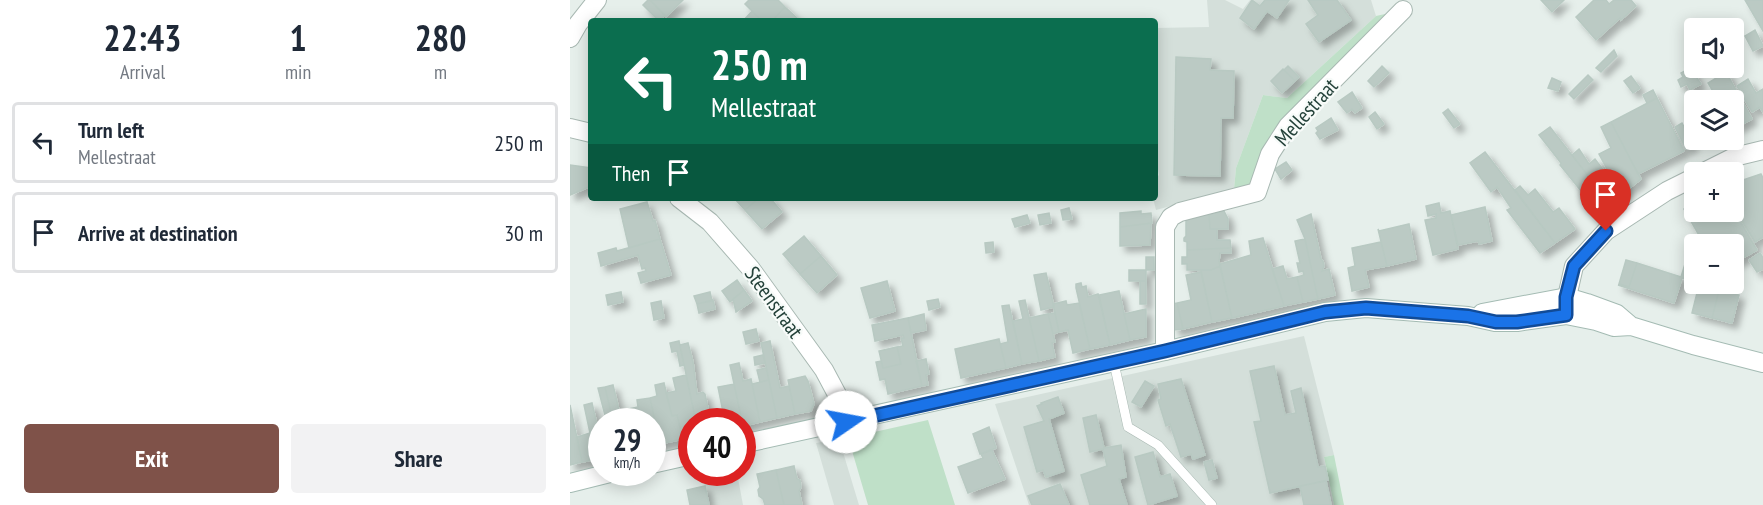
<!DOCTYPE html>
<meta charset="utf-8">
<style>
:root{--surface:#fff;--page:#f2f2f3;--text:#1f2937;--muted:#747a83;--line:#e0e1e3;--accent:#7f5249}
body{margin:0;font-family:"PT Sans Narrow",sans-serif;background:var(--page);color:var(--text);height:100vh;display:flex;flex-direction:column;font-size:22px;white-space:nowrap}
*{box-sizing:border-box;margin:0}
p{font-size:20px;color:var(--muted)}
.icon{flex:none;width:33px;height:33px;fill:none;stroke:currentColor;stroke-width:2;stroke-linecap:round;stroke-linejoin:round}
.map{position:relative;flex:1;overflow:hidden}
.sheet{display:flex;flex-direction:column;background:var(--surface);width:570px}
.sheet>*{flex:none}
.top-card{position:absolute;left:18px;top:18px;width:570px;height:183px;border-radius:6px;box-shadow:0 3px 15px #0003;background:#0b6e4f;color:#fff;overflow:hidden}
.buttons{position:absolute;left:1114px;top:18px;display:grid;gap:12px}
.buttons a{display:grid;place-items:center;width:60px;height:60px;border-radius:6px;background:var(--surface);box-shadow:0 3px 15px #0003;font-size:30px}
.speed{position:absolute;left:18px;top:408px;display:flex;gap:12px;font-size:30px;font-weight:700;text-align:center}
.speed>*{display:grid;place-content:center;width:78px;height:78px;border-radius:50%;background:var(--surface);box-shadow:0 3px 15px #0003;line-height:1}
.speed small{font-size:15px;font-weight:400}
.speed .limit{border:9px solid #d22;background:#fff;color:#111}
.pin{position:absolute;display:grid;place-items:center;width:51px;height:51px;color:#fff;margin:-62px -26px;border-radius:50% 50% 50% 0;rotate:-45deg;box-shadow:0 0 6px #0007}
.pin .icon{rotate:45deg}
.me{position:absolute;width:66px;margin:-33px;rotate:78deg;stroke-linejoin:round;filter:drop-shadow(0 0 4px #0008)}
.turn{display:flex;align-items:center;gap:21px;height:126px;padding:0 24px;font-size:27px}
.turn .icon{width:78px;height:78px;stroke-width:2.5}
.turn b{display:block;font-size:42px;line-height:51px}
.then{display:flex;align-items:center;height:57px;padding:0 24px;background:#0003;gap:12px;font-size:22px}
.eta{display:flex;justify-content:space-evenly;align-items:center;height:102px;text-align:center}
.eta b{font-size:36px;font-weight:700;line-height:42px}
.cta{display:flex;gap:12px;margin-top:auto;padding:12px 24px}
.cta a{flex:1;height:69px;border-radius:6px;background:var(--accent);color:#fff;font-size:24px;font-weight:700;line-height:69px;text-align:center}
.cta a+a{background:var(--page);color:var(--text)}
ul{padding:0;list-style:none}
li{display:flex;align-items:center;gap:18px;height:81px;margin:0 12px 9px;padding:0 12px;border:3px solid var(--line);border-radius:6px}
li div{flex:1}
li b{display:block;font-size:22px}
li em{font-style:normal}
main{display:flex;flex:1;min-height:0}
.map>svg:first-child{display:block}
</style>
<main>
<section class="sheet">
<div class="eta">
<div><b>22:43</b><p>Arrival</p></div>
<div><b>1</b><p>min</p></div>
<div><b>280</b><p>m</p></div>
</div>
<ul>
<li><svg class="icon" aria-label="left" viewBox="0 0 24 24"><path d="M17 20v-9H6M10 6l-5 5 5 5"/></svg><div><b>Turn left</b><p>Mellestraat</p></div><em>250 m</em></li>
<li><svg class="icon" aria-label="arrive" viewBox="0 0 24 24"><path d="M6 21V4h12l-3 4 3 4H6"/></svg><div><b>Arrive at destination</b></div><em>30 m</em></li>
</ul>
<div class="cta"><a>Exit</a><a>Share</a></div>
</section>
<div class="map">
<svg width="1193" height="505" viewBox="0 0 1193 505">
<defs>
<filter id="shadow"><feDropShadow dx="5.5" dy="5.5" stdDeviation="3" flood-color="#0004"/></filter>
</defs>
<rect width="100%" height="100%" fill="#e6efeb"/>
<path fill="#d4dfda" d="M637 0H655L673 9 680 0H801L806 16 717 98 693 95 666 168 664 189 586 210 583 198H585V179L589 175 585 152V28L639 27Z
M734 336 764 455 754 457 764 505H459L425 404Z
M269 439 289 505H264L246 443Z
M132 473H167L173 505H139Z"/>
<path fill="#bfe0c8" d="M815 14 821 20 765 73 679 188 664 189 666 168 693 95 717 98 806 16Z
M358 420 385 505H298L280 444 282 437Z
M764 455 774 505H764L754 457Z"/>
<path fill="#bbcac4" stroke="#b8c9c2" stroke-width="1.5" filter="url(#shadow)" d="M78 0H80L95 15 89 21 73 5Z
M80 0H113L96 17Z
M179 0H208L215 7 202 21H192L175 4Z
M682 0 690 6 695 0H719L707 18 697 11 684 29 670 18Z
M738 0H767L781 20 749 42 736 24 748 15Z
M971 0H994L982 12Z
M1024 0H1036L1039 4 1044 0H1061L1066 6 1051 20 1050 18 1026 40 1006 17Z
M1175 0H1193V31Z
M215 7 228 19 226 21H202Z
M182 11 192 21H173Z
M1185 30 1193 46 1183 51 1175 36Z
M1044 50 1047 56 1031 72 1026 68Z
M606 57 641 59 640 70 664 71 663 118H651L650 176 604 175Z
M718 66 729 77 725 81 714 70Z
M812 66 819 73 804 87 798 81Z
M1120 68 1131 84 1120 90 1117 84 1111 87 1108 80 1113 77 1111 73Z
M713 69 725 81 712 93 701 81Z
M1156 72 1182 119 1165 128 1164 100H1148L1138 83Z
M1018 75 1023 80 1004 99 999 94Z
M1061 76 1070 88 1063 93 1054 81Z
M982 78 991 82 988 91 978 88Z
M1178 79 1186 93 1193 89V112L1190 107 1182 112 1167 86Z
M1083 90 1087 98 1077 103 1073 95Z
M782 92 792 108 785 113 782 109 777 113 768 102Z
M1087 98 1114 151 1068 174 1041 122Z
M878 109 890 124 884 128 873 113Z
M805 112 814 124 807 129 799 117Z
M761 118 768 130 750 139 746 133 748 131 746 128Z
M1041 122 1071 179 1052 194 1036 173 1038 171 1029 154 1041 148 1031 127Z
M1112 123 1123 145 1116 149 1105 127Z
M980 127 1040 204 1028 212 990 165 991 163 969 135Z
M1009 149 1019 164 1025 159 1052 194 1040 204 1002 155Z
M915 152 985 243 970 253 937 210 941 208 927 187 921 192 900 163Z
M716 162 722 170 711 179 705 169Z
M0 165 21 168V186L0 195Z
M1191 174 1193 178V237L1185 242 1164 208V183Z
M950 186 958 195 965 189 983 212 989 208 1005 229 985 243 945 190Z
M164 198H189L175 210Z
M189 198H200L212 212 192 229 175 210Z
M77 202 83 221 85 220 90 239 59 248 50 209Z
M869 203 871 213 880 211 888 249 863 255 855 220 866 218V214L858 216 856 206Z
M1125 203V212L1164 211 1187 250 1164 263V244H1134L1114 209Z
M915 207 922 241 909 244 908 241 888 245 881 215Z
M499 208 502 219 493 220 491 210Z
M571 211V214L581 213 582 223 550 227V213Z
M654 211 658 219V229H640L639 214Z
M479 213 481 223 470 225 468 215Z
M639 214 640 229H647V240H660L661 248 617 250V242L614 241V238L616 236V218Z
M741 214 751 259 753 261 754 266 752 271 759 269 765 295 748 299 735 239 727 220Z
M457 215 460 223 445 227 442 219Z
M581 223 580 245 550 246V227Z
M839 224 846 259 817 266 808 229 809 231Z
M234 236 251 256 230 274 213 254Z
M693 238 714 306 662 318 650 264 681 255 679 241Z
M90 239 101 275 71 283 68 273 76 271 75 268 72 269 68 255 31 266 28 253 46 248 47 251Z
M735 239 748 299 733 302 727 277 734 275 733 271 729 272 727 263H730L725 241Z
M1127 241 1129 244H1125V256L1120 259 1115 248Z
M423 242 424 252 416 253 415 243Z
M811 242 817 266 795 270 799 287 782 291 778 268 785 266 782 248Z
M661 248V253H650L649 261 650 266 641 270H617V264H612V257H617V250Z
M1190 253 1193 258V269L1187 272 1179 260Z
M251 256 267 275 247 293 230 274Z
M576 257H584V270H576Z
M1056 260 1067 263 1059 287 1049 284Z
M1067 263 1111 277 1115 264 1124 267 1120 280 1112 278 1104 303 1048 285 1059 287Z
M650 266 662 318 642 322 631 270H641Z
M713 266 717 279 727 277 733 302 714 306 702 269Z
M559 270H576V281H559Z
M631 272 642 322 613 329 607 303 621 300 616 275Z
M476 273 484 307 471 310 464 275Z
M167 280 174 290 160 302 152 291Z
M317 281 325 311 300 318 291 288Z
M570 281H576V304H570Z
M511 283 512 287 516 286 518 297 528 294 540 345 520 349 506 288V284Z
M1129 285 1149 290 1142 318 1122 313Z
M174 290 182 301 166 312 163 299Z
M1149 290 1169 295 1162 323 1142 318Z
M549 291 560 340 540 345 529 295Z
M51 292 53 302 38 305 36 295Z
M140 292 142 301 127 304 124 296Z
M368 299 370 307 359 310 357 301Z
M143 300 145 309 129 313 127 304Z
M455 300 469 361 452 364 443 321 453 319 449 301Z
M91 301 94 318 84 320 81 303Z
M496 301 497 305 509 303 520 349 503 353 498 330 489 332 483 304Z
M607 303 613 329 604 330 601 304Z
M439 305 452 364 436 368 430 344 438 342 432 306Z
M576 309V337L560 340 554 314Z
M485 313 489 332 483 334 478 314Z
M354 314 356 330 341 333 338 318Z
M478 314 485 342 482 343 485 357 469 361 459 318Z
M338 318 352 386 318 394 315 379 310 380 306 362 311 361 313 368 331 364 327 347 333 346 331 338H334L333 335 305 341 302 325Z
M186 329 189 341 176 344 173 332Z
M429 339 436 368 391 378 385 349Z
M109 341 114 365 110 366 107 351 102 352 100 343Z
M200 341 210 388 219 386 225 414 207 418 191 343Z
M118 343 123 362 127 394 133 392 135 394 141 422H126L110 345Z
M327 347 331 364 313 368 309 351Z
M193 355 195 363 185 365 184 357Z
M356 359 359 374 356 375 358 385 352 386 346 361Z
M169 363 173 381 181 379 190 422 173 426 160 365Z
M704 366 715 415 726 413 721 391 731 388 748 467 755 466 758 480 700 493 684 422 691 421 680 371Z
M196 368 199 380 190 382 187 370Z
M116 375 126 422H122V437L113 439 107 415 102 416 96 393 106 391 103 378Z
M235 376 238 381 244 404 241 411 225 414 218 380Z
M611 379 635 455 623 459 621 454 611 457 600 424 596 426 588 400 591 399 588 384Z
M199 380 207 418 190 422 182 384Z
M575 381 584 386 571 407 562 402Z
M94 383 102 416 107 415 113 439 90 444 80 398 87 396 85 385Z
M164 384 172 422H155L148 387Z
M43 385 50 414 59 412 61 422H43L35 387Z
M35 387 43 422H34V420L36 419 28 388Z
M488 397 494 413 479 419 494 471 476 477 473 470 467 472 454 427 474 421 467 406 472 404 471 403Z
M80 398 90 444 82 446V422H61L58 409 68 407 67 400Z
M22 403 32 446V458L12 462 7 437 20 433 14 405Z
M0 405 12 462 0 465Z
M526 415 534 448 551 445 556 477 549 479 557 505H520L511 475 537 466 533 449 520 452 513 418Z
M419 427 426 448 410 454 403 434Z
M422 450 435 479 398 493 388 467 413 458 411 454Z
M583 452 590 477 600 474 607 496 578 505 565 457Z
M642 460 647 478 639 480 634 462Z
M224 466 227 479 230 480 231 487 229 491 232 505H214L206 470Z
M206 470 214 505H195L193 499 189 496 188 490 190 487 187 474Z
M756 481 761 505H734L730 486Z
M490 484 499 505H462L458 496Z
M135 486 139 505H120L117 490Z"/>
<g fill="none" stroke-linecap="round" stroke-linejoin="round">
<g stroke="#a8b8b2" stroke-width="10">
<path id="lane" d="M544 363 558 427 588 445 642 505"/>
</g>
<g stroke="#a8b8b2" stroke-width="20">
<path id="street" d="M0 38 8 24 27 0
M0 128 21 133
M1134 172 1164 157 1193 150
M109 198 140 222 181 269 254 370 270 400 276 422
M996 313 997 297 1004 266 1036 231 1097 191 1125 177
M595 351V227L601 217 610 212 687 192 700 154 718 126 833 10"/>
</g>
<g stroke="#a4bbb3" stroke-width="20">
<path id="secondary" d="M912 313 997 297 1017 303 1047 314 1061 326
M172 444 595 351 755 312 796 308 898 316 925 322H947L996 315 1026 321 1044 327 1061 326 1123 345 1193 363
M82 464 122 455
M0 483 44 472"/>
</g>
<use href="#lane" stroke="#fff" stroke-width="9"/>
<use href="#street" stroke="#fff" stroke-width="18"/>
<use href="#secondary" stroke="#fff" stroke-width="18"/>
</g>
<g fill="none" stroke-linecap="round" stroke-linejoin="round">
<g stroke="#114b97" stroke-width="15">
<path id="route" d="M276 422 595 351 755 312 796 308 898 316 926 322H947L996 315V297L1004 266 1036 231"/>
</g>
<use href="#route" stroke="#1a73e8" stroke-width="10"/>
</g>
<g text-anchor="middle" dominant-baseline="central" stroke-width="4.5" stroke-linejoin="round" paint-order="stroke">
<g font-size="21" fill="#24423a" stroke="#f7fbf9">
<text transform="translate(736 112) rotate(-48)">Mellestraat</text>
<text transform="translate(204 302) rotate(54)">Steenstraat</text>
</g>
</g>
</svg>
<div class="buttons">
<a><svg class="icon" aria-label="sound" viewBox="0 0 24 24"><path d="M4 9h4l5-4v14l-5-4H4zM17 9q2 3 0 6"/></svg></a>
<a><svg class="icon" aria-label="layers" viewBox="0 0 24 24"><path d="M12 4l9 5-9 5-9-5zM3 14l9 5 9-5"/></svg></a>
<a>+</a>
<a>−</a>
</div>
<div class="speed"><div>29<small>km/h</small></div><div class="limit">40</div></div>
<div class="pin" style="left:1036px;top:231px;background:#d93025"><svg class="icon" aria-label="arrive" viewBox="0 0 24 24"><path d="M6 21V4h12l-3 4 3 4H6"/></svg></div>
<svg class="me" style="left:276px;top:422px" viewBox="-20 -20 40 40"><circle r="19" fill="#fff"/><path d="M0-13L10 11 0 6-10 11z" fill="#1a73e8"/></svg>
<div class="top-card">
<div class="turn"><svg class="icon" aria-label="left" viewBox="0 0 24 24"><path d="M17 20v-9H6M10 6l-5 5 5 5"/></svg><div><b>250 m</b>Mellestraat</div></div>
<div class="then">Then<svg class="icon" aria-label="arrive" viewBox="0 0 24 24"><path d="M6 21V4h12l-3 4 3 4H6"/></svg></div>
</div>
</div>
</main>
